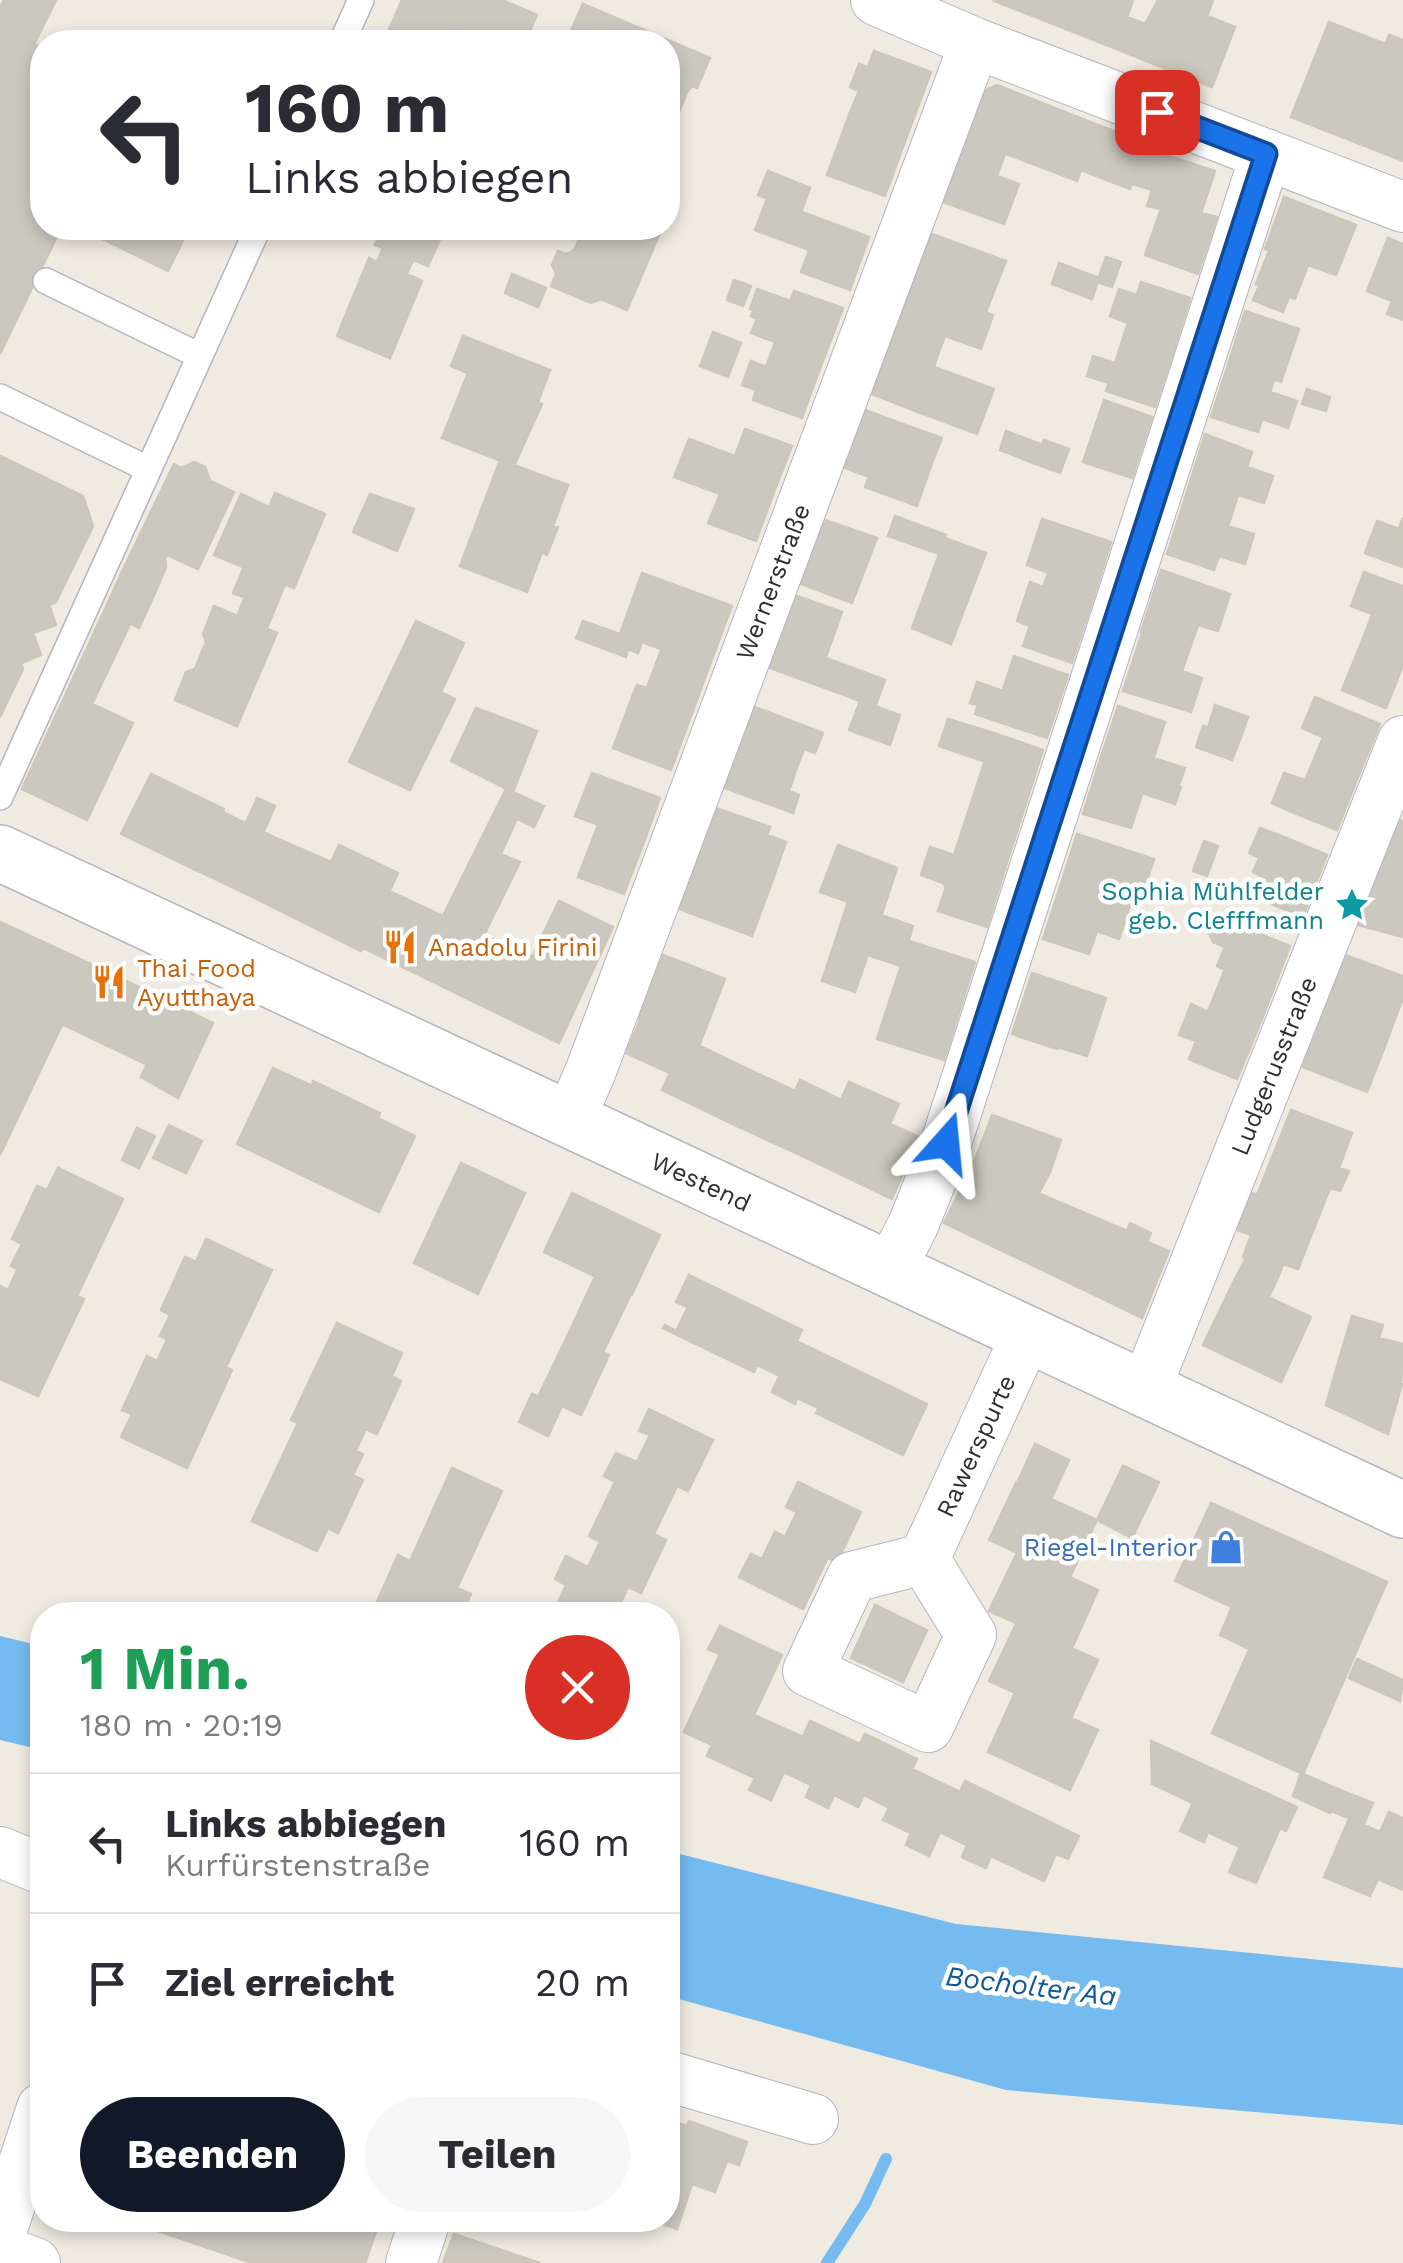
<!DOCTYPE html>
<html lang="de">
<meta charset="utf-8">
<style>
:root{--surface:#fff;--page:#f7f7f7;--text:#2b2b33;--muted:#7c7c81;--line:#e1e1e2;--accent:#111827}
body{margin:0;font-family:"Work Sans",sans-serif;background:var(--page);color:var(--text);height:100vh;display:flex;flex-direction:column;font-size:38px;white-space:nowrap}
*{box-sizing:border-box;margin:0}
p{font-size:32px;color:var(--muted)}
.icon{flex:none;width:55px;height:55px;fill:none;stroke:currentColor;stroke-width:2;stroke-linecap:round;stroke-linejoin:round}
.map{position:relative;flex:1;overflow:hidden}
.panel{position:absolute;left:30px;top:1602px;width:650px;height:630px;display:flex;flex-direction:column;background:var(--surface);border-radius:40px;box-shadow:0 5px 15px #0003}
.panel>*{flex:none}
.banner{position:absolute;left:30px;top:30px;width:650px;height:210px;border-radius:40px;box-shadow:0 5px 15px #0003;background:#fff;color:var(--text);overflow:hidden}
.pin{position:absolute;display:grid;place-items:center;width:85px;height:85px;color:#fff;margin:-42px;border-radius:20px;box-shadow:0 5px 15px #0006}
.me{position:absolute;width:110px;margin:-55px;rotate:18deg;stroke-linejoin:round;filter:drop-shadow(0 0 8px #0008)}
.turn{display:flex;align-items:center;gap:35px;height:210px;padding:0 50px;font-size:45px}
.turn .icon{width:130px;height:130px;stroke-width:2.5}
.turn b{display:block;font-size:70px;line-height:85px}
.round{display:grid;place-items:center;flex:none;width:105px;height:105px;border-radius:52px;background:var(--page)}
.head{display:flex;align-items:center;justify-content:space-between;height:170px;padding:0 50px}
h1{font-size:60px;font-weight:700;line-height:75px;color:#1e9e55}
.button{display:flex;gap:20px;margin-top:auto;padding:20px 50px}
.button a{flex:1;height:115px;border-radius:60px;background:var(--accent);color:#fff;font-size:40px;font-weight:700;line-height:115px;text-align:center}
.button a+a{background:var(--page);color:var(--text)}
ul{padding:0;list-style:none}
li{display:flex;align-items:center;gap:30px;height:140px;padding:0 50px;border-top:2px solid var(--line)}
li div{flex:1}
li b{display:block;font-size:38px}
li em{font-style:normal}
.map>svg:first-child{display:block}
</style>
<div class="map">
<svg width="1403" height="2263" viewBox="0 0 1403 2263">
<rect width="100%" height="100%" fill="#efebe1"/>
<path fill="#75bbef" d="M0 1636 42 1646V1750L0 1740Z
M668 1851 956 1924 1403 1968V2125L1006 2090 668 1996Z"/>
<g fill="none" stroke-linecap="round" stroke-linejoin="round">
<path stroke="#75bbef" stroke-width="12" d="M827 2263 865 2204 886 2159"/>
</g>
<path fill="#cbc9bf" stroke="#cbc7ba" stroke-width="2.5" d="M4 0H56L35 42 0 26V8Z
M402 0H456L437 42H400L386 36Z
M456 0H502L537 15 525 42H437Z
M992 0H1133L1127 17 1145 24 1129 54Z
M1158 0H1167L1235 27 1212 87 1129 54Z
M1167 0H1213L1207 16Z
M583 4 710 58 697 88 692 86 687 92 669 137 668 42H566Z
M1329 22 1385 44 1371 79 1386 84 1367 133 1403 147V161L1291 117Z
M0 26 42 48V228H61L0 354Z
M1389 35 1403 40V147L1367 133 1386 84 1371 79Z
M874 51 931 72 907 136 849 115 859 91 850 87 859 64 868 67Z
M997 85 1098 125 1077 181 967 139 986 90Z
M849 115 907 136 885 196 827 175Z
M1098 125 1146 143 1130 189 1081 170Z
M967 139 1005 154 997 176 1019 184 1004 224 943 202Z
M1143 150 1162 156 1152 190 1132 184Z
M1163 154 1215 171 1201 213 1217 217 1198 274 1145 255 1161 209 1147 206Z
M768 171 810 188 801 212 758 195Z
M1284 197 1356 225 1336 275 1308 265 1295 299 1256 284 1269 251 1265 249Z
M767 199 821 219 809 250 755 230Z
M821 219 869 237 850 290 801 272Z
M80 228H189L168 271Z
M382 228H445L428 266 413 260 407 274 422 281 390 358 337 336 369 258 377 262 383 248 375 245Z
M584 228H662L627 310 601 299 591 303 551 286 556 274 552 265 558 251 566 254 574 250Z
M932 234 1006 261 986 312 912 286Z
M1388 238 1403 244V320L1387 314 1392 301 1367 291Z
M1106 257 1121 262 1112 287 1097 282Z
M1059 263 1099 278 1092 299 1052 284Z
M512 274 546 288 538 307 505 293Z
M734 280 751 286 743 306 727 300Z
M1141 282 1190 298 1173 353 1124 335Z
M912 286 958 301 939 352 894 335Z
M1259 286 1289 297 1283 312 1253 300Z
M757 289 791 301 783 321 750 309Z
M1119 289 1137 295 1128 323 1110 316Z
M794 291 843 308 831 340 783 321Z
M958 301 993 315 981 349 945 336Z
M754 310 783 321 775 342 751 333 757 319 751 316Z
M1245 311 1299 329 1281 382 1228 365Z
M783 321 831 340 819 371 771 353Z
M713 332 741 343 728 377 700 366Z
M894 335 939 352 918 412 872 394Z
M1124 335 1173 353 1155 407 1106 391Z
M463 336 550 370 538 402 542 404 514 466 442 438 468 373 451 366Z
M771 353 819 371 802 418 753 400 756 390 742 385 751 361 766 367Z
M1093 356 1115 363 1108 383 1087 376Z
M1228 365 1274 380 1270 392 1297 401 1288 428 1262 419 1258 432 1211 417Z
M934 367 994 389 977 434 918 412Z
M1307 389 1330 397 1326 411 1302 404Z
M1104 400 1152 417 1132 478 1083 462Z
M865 410 911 427 902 453 932 463 917 506 865 487 869 477 843 467Z
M911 427 942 438 932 463 902 453Z
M745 429 792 446 774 492 728 475Z
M1006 431 1043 445 1036 464 1000 450Z
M1205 434 1252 452 1247 467 1273 476 1264 503 1238 495 1233 511 1186 495Z
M689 439 735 456 728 475 681 459Z
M1044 440 1069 449 1060 473 1036 464Z
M0 456 83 496 93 526 56 602 49 605 56 625 33 633 41 655 21 663 23 669 0 717Z
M681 459 728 475 720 494 674 477Z
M500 460 568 485 553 526 558 527 547 555 542 552 527 592 460 566Z
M194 462 205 467 210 481 234 492 198 569 165 554 166 567 155 593 120 576 174 464 181 468Z
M728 475 774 492 756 541 708 523Z
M275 493 325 514 294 588 214 555 241 494 269 507Z
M370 494 414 509 397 551 353 532Z
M1186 495 1233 511 1228 526 1254 534 1245 564 1219 556 1214 570 1167 554Z
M895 516 946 535 939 554 888 536Z
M1403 518V567L1386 561Z
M1042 519 1111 542 1096 590 1027 565Z
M825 520 877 538 852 603 801 584Z
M1377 521 1399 529 1386 561 1365 553Z
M945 538 986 553 951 644 912 628Z
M244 567 285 584 275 609 233 593Z
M1161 570 1230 594 1218 631 1198 625 1190 648 1141 632Z
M1364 572 1385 580 1372 614 1351 606Z
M642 573 732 606 709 667 620 634Z
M1048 573 1096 590 1072 663 1023 646Z
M120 576 155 593 139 628 105 609Z
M1385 580 1403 586V652L1364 636Z
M1030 582 1043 587 1030 626 1017 621Z
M797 596 842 612 826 657 780 641Z
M245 597 275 609 267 628 237 616Z
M214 606 277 633 237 726 175 700 186 672 195 669 206 642 203 634Z
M105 609 131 622 92 704 133 723 87 820 22 789Z
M416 621 464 643 441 692 455 699 410 790 349 762Z
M583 621 642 642 638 653 628 649 626 657 576 638Z
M1142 633 1190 648 1182 671 1202 678 1191 712 1123 691Z
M1364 636 1403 652V665L1386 708 1342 690Z
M780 641 861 671 852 698 770 668Z
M661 650 709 667 690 719 632 697 637 685 647 688Z
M1014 656 1068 675 1047 738 993 720Z
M861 671 885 680 875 707 852 698Z
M977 682 1003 691 993 720 975 714 978 705 970 703Z
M632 697 690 719 671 770 613 748Z
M1315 697 1336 706 1323 737 1302 728Z
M860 701 900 715 890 745 849 730Z
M1215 705 1248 717 1240 740 1208 728Z
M1118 706 1165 722 1148 776 1100 760Z
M1336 706 1380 724 1358 777 1314 759Z
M755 707 823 733 815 753 804 749 796 770 740 747Z
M476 708 537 731 513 792 451 761Z
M948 719 994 733 985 762 939 746Z
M1203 726 1240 740 1232 760 1196 747Z
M994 733 1043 750 1004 872 954 855Z
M740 747 796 770 789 791 799 795 793 813 725 788Z
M1153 758 1185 768 1179 785 1148 776Z
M1314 759 1358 777 1337 830 1292 812Z
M1100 760 1148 776 1131 828 1083 814Z
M592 773 660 798 644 842 575 816Z
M1284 773 1305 780 1292 812 1272 803Z
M151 774 224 809 198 871 121 834Z
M1148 776 1181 787 1175 804 1142 793Z
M506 789 526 798 501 854 478 845Z
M257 798 275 806 264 831 246 823Z
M526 798 544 806 534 827 516 818Z
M716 808 770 827 767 835 786 842 771 885 698 858Z
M223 812 278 839 253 897 198 871Z
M1397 819 1403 821V876L1378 866Z
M598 825 644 842 624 894 578 877Z
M1260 828 1284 837 1267 879 1253 872 1259 858 1249 853Z
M1077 834 1154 859 1144 890 1135 887 1128 912 1059 890Z
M1284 837 1327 855 1303 917 1259 899Z
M278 839 331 862 339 845 398 873 361 951 253 897Z
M1204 841 1218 846 1207 876 1193 871Z
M478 845 520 862 484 935 443 916Z
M838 845 897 868 882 914 820 892Z
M930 847 1004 872 987 927 938 911 946 887 943 883 921 875Z
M698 858 771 885 752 936 679 909Z
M1378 866 1403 876V937L1354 924Z
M1059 890 1106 905 1089 954 1043 939Z
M389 891 443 916 415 973 363 948Z
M559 901 613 927 559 1043 470 1000 499 942 532 957Z
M848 902 882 914 855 992 822 981Z
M1106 905 1128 912 1119 939 1097 931Z
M881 915 913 926 901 966 867 955Z
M443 916 499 942 470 1000 415 973Z
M1223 920 1242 927 1225 970 1217 966 1225 947 1213 942 1209 933 1213 922Z
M0 922 91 964 0 1155Z
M1242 927 1290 946 1262 1019 1213 999Z
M909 941 975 962 944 1060 877 1039Z
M1342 954 1403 976V998L1395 1019 1327 992Z
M663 955 725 979 699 1046 639 1018Z
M91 964 137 986 108 1046 62 1024Z
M1032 973 1077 988 1057 1049 1012 1034Z
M137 986 213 1023 185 1083 108 1046Z
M1076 988 1106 998 1087 1056 1057 1047Z
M1327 992 1395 1019 1382 1054 1313 1027Z
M1213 999 1262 1019 1237 1079 1189 1059Z
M1191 1004 1208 1012 1196 1041 1179 1035Z
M641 1018 765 1077 741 1128 662 1090 670 1073 626 1053Z
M1313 1027 1382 1054 1367 1092 1298 1065Z
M147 1064 185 1083 178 1098 141 1077Z
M273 1068 312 1086 313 1081 380 1113 378 1118 415 1136 379 1212 237 1144Z
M765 1077 795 1091 800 1080 825 1092 796 1153 741 1128Z
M849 1082 899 1104 890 1124 919 1137 892 1199 796 1153 825 1092 841 1100Z
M1291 1110 1352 1133 1339 1168 1349 1171 1340 1191 1330 1188 1298 1269 1283 1264 1280 1273 1243 1257 1251 1235 1235 1229 1250 1192 1257 1195Z
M992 1115 1061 1140 1050 1172 980 1147Z
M169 1125 202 1141 186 1173 153 1158Z
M137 1128 155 1136 139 1168 122 1160Z
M980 1147 1050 1172 1039 1193 974 1162Z
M974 1162 1039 1193 1011 1255 944 1223Z
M461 1163 525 1193 478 1294 414 1263Z
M58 1168 123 1199 77 1296 11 1266 22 1244 12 1239 37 1186 47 1190Z
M572 1193 660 1235 632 1294 544 1252Z
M1040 1194 1106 1222 1080 1288 1011 1255Z
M1106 1222 1127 1231 1130 1223 1151 1233 1147 1242 1169 1251 1142 1318 1080 1288Z
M206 1239 272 1270 226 1367 160 1336 170 1315 161 1310 185 1257 196 1262Z
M1246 1258 1280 1273 1269 1297 1234 1281Z
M18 1268 84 1299 38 1396 0 1379V1286L8 1290Z
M689 1275 802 1330 780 1376 757 1365 754 1372 663 1328 665 1325 676 1331 688 1307 676 1302Z
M595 1277 631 1294 602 1354 567 1337Z
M1234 1281 1311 1317 1281 1382 1203 1345Z
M1352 1316 1383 1325 1379 1338 1403 1344 1401 1384 1340 1356Z
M337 1323 402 1353 392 1376 401 1381 377 1434 366 1429 356 1450 291 1420Z
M567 1337 609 1355 581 1415 539 1395Z
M167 1340 232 1370 187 1468 121 1437 132 1414 122 1410 147 1356 157 1361Z
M796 1341 927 1404 903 1455 816 1413 819 1408 797 1398 795 1404 772 1392Z
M1340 1356 1402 1384 1388 1434 1326 1405Z
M532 1394 561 1408 548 1436 519 1422Z
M649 1409 713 1440 688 1491 677 1486 654 1534 666 1540 641 1593 628 1587 615 1615H558L553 1613 566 1585 555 1579 566 1556 588 1567 600 1542 589 1536 615 1482 604 1476 616 1453 637 1462 650 1435 639 1431Z
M298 1423 363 1454 353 1475 363 1480 338 1533 328 1528 317 1551 252 1521Z
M1035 1444 1069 1460 1051 1499 1017 1483Z
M1123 1466 1159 1482 1132 1538 1097 1520Z
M452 1468 502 1491 457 1588 471 1594 461 1615H371L398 1555 410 1561Z
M798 1482 861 1512 837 1562 785 1537 797 1512 786 1507Z
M1016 1483 1097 1520 1070 1577 989 1540Z
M1211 1503 1387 1582 1360 1643 1343 1636 1335 1652 1263 1619 1249 1649 1220 1635 1232 1607 1175 1581Z
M775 1532 828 1557 803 1609 739 1577 751 1554 762 1559Z
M1017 1553 1098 1590 1072 1648 989 1611Z
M875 1605 927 1630 903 1682 851 1658Z
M1263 1619 1335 1652 1343 1636 1360 1643 1303 1774 1212 1733Z
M1016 1624 1098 1660 1071 1718 989 1681Z
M720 1626 782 1655 754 1715 803 1737 810 1721 860 1744 865 1734 917 1759 912 1769 960 1792 965 1781 1079 1836 1068 1859 1056 1854 1044 1881 991 1856 986 1868 962 1857 967 1845 940 1832 929 1856 906 1845 911 1833 883 1820 889 1808 864 1795 858 1807 834 1795 828 1808 806 1797 811 1785 784 1772 771 1800 749 1790 755 1778 707 1756 712 1745 684 1732 720 1654 708 1649Z
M1357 1659 1403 1680 1400 1701 1349 1678Z
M1015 1693 1098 1730 1070 1790 988 1752Z
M1151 1741 1297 1807 1286 1831 1280 1828 1256 1883 1229 1872 1240 1847 1208 1832 1204 1842 1180 1831 1193 1803 1152 1784Z
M1301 1773 1340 1790 1330 1813 1293 1796Z
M1340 1790 1373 1803 1364 1824 1331 1811Z
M1389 1812 1403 1818V1890L1378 1879 1370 1896 1324 1877 1349 1819 1380 1832Z
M670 2120 687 2126 689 2121 747 2142 739 2165 727 2161 715 2192 692 2184 677 2229 653 2220H668V2128Z
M126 2220H380L365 2263H252Z
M454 2234 540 2263H443Z"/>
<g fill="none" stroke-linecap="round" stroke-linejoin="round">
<g stroke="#b4b4c1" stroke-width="28">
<path id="service" d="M342 42 361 0
M46 281 200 356
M0 397 148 469
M0 797 258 228"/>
</g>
<g stroke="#b4b4c1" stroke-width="52">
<path id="minor" d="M876 0 975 43 1403 207
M569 1120 590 1073 975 43
M890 1270 913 1225 946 1143 1266 154
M1145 1390 1403 741
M924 1559 852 1577 808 1671 928 1727 971 1635 924 1559 1027 1334
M0 1852 42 1869
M668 2076 813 2119
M0 2235 42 2108
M0 2250 35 2263
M411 2263 425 2220"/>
</g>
<g stroke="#b4b4c1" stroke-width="58">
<path id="secondary" d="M0 853 1403 1510"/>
</g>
<use href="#service" stroke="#fff" stroke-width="25"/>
<use href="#minor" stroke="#fff" stroke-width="50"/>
<use href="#secondary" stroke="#fff" stroke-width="55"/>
</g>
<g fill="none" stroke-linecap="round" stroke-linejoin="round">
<g stroke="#114b97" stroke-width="25">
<path id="route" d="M946 1143 1266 154 1157 112"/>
</g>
<use href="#route" stroke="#1a73e8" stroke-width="18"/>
</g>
<defs>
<g id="sight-bare" transform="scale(2.7)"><path d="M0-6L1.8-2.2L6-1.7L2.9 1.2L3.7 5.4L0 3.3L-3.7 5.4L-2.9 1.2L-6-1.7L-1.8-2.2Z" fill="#0f9aa8" stroke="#fff" stroke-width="2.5" paint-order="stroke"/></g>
<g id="restaurant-bare" transform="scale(2.7)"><path d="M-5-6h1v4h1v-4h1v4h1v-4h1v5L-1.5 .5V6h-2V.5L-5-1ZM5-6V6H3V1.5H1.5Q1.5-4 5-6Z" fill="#e8710a" stroke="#fff" stroke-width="2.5" paint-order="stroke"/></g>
<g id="shop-bare" transform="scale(2.7)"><path d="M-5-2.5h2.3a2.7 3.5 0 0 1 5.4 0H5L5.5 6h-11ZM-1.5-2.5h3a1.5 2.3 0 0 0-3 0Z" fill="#3f7fe0" stroke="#fff" stroke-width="2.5" paint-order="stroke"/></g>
</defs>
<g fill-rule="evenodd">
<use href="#sight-bare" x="1352" y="905"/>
<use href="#restaurant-bare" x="400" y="947"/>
<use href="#restaurant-bare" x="109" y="982"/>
<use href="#shop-bare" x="1226" y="1547"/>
</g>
<g text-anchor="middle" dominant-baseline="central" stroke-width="9" stroke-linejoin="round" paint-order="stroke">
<g font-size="25" fill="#2e2e2e" stroke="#fff">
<text transform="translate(773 582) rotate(-69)">Wernerstraße</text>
<text transform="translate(1274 1066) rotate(-68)">Ludgerusstraße</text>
<text transform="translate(701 1182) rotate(25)">Westend</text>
<text transform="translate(976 1446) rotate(-65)">Rawerspurte</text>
</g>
<g font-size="25" fill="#0d838f" stroke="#fff" text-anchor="end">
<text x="1324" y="891">Sophia Mühlfelder<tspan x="1324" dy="29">geb. Clefffmann</tspan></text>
</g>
<g font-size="25" fill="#c56008" stroke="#fff" text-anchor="start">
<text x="428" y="947">Anadolu Firini</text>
<text x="137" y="968">Thai Food<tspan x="137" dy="29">Ayutthaya</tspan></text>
</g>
<g font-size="25" fill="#366cbe" stroke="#fff" text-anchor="end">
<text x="1198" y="1547">Riegel-Interior</text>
</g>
<g font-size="28" font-style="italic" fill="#0e57a1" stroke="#fff">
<text transform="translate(1031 1986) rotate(7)">Bocholter Aa</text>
</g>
</g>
</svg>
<div class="pin" style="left:1157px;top:112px;background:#d93025"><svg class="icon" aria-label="arrive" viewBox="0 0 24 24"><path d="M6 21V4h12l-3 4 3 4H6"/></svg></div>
<svg class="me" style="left:946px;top:1143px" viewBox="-20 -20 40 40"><path d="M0-17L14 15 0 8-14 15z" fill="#1a73e8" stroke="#fff" stroke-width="4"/></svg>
<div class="banner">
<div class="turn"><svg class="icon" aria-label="left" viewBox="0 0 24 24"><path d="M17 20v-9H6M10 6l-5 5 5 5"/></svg><div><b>160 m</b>Links abbiegen</div></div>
</div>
<section class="panel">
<div class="head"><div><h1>1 Min.</h1><p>180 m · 20:19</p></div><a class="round" style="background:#d93025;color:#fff"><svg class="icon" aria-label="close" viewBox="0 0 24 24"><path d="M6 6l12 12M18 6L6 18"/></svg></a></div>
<ul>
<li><svg class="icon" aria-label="left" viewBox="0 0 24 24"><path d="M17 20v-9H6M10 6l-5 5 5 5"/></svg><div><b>Links abbiegen</b><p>Kurfürstenstraße</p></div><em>160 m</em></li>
<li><svg class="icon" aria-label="arrive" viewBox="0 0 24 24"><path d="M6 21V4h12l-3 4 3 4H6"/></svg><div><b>Ziel erreicht</b></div><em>20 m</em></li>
</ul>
<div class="button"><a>Beenden</a><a>Teilen</a></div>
</section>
</div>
